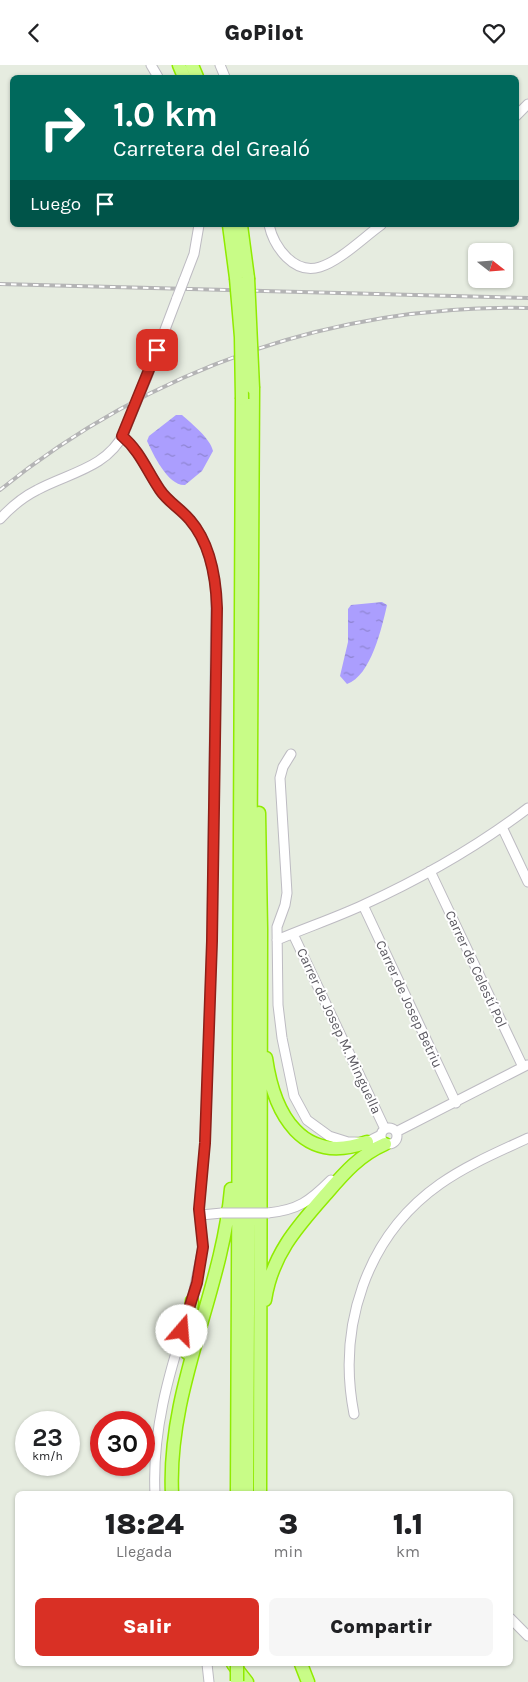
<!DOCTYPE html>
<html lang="es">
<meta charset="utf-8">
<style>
:root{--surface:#fff;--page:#f6f6f6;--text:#202124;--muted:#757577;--accent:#d93025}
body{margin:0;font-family:Karla,sans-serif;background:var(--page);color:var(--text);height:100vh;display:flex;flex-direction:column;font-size:19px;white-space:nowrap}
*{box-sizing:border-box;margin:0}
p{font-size:16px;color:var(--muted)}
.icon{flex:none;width:28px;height:28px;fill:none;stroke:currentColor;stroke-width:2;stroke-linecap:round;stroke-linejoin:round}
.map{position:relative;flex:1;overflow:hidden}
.side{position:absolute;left:15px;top:1426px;width:498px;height:175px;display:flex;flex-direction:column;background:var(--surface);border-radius:8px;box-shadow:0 1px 4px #0004}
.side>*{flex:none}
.banner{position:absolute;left:10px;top:10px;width:509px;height:152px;border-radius:8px;box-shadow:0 1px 4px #0004;background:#00695c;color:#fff;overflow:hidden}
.needle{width:32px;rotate:107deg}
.controls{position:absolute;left:468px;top:178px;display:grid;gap:10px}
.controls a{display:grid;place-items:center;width:45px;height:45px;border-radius:8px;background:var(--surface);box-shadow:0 1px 4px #0004;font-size:25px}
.speed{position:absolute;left:15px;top:1346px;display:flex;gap:10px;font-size:25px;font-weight:700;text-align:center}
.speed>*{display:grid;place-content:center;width:65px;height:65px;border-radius:50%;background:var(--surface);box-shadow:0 1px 4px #0004;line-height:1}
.speed small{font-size:12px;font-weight:400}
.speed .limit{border:8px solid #d22;background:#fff;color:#111}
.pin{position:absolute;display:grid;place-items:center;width:42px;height:42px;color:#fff;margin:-21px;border-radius:10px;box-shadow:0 2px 8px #0006}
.me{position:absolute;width:55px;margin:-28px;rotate:18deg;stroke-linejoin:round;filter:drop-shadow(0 0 4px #0008)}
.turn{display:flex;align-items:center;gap:18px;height:105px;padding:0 20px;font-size:22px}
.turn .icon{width:65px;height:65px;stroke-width:2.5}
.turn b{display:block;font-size:35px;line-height:42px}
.then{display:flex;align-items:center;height:48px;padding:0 20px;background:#0003;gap:10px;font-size:19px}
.eta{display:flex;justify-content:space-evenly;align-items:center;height:85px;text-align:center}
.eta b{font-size:30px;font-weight:800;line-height:35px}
.cta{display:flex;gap:10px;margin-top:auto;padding:10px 20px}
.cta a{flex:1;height:58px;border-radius:8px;background:var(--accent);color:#fff;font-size:20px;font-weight:800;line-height:58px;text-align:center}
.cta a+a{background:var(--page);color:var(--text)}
header{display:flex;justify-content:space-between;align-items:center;height:65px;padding:0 20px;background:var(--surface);font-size:22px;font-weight:800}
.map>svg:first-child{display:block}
</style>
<header><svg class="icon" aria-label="back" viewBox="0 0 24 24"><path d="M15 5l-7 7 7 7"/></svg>GoPilot<svg class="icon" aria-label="heart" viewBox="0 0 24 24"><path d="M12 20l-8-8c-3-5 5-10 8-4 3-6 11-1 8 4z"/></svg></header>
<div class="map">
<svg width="528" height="1617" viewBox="0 0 528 1617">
<defs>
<pattern id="water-ripples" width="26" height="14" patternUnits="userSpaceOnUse" patternTransform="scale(1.25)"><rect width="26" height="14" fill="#ab9efe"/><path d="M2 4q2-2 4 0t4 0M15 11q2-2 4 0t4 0" fill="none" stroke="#8e84d1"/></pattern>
</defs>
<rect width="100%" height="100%" fill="#e6ece0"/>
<path fill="url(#water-ripples)" d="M176 350H182C192 359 210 373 213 386L202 406 185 420C168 421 153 389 147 376L149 371Z
M382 537 387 540C382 562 371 611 347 619L340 611 348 577V544L351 540Z"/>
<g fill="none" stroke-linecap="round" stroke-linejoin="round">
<g stroke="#bdbbc2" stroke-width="11">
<path id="minor" d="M151 0 158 12
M220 0 225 12
M516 51 528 39
M269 160C274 182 294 210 320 202 340 196 364 172 381 160
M184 215 194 189 199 160
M147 312 177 233
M122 371C140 386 147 406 160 425 168 436 181 444 190 454 207 474 213 502 216 526L212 875 205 1078 199 1144 203 1182 191 1240
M0 454C11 442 23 432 37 425 68 408 107 403 124 368
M291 689 283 702 280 713 287 828 285 840 277 862 278 940 282 973 294 1031 307 1055 329 1071 348 1077H367L381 1070
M502 762 528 817
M430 806 523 1002
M363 840 456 1038
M293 869 385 1064
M277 875C305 863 335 853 363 840 420 814 478 781 528 743
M381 1071a8 8 0 1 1 16 0a8 8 0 1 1-16 0Z
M396 1067 527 1000
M268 1148C298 1145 310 1136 331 1115
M201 1150 222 1148
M354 1349C337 1262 366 1171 440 1119 467 1100 498 1087 528 1073
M155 1429C152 1368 168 1310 187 1253
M510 1553 528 1571
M207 1599 209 1617"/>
</g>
<g stroke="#90eb01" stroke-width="15">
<path id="highway" d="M179 0 184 12
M192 0 197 12
M229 160 236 213
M241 160 248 213
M259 748 261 864 260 1429
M266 993C274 1049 302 1101 367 1077
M265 1235C272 1189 298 1161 327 1128 345 1107 360 1090 385 1079
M187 1288 192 1236
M172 1429C167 1323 222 1228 231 1124
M237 1429 242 334
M247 1429 253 323
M233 1599 247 1617
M301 1599 308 1617"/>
</g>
<use href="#minor" stroke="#fff" stroke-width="9"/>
<use href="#highway" stroke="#c8fc87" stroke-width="12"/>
<g stroke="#b4b4b5" stroke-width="4">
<path id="rail" d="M0 219 528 233
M0 425C150 304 336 239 528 243"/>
</g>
<use href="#rail" stroke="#fff" stroke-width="2" stroke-dasharray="5.5" stroke-linecap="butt"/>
<g stroke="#bdbbc2" stroke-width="11" stroke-linecap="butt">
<path id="minor-bridge" d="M177 233 184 215
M126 363 147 312
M222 1148H268"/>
</g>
<g stroke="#90eb01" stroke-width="15" stroke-linecap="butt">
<path id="highway-bridge" d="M236 213 241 272 242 334
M248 213 253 323
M237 1599V1616"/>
</g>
<use href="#minor-bridge" stroke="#fff" stroke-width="9"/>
<use href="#highway-bridge" stroke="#c8fc87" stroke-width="12"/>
</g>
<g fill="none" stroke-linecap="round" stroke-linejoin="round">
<g stroke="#8d1f18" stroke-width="12">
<path id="route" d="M157 285 122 371C140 386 147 406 160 425 168 437 181 444 190 455 210 478 216 513 217 543L212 876 205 1078 199 1144 203 1182 197 1218 182 1266"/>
</g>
<use href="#route" stroke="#d93025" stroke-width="9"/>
</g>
<g text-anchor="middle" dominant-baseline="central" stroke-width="4" stroke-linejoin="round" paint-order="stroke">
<g font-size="14" fill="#5b5961" stroke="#fff">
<text transform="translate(476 904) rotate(65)">Carrer de Celestí Pol</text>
<text transform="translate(409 939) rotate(65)">Carrer de Josep Betriu</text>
<text transform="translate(339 966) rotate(65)">Carrer de Josep M. Minguella</text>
</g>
</g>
</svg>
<div class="controls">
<a><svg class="needle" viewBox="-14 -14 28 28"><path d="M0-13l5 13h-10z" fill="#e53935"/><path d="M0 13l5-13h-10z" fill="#757577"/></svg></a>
</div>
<div class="speed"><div>23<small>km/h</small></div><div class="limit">30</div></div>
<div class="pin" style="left:157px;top:285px;background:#d93025"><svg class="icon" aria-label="arrive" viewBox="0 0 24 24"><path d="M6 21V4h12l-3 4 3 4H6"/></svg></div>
<svg class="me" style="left:182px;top:1266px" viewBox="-20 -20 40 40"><circle r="19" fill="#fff"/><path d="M0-13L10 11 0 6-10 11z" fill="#d93025"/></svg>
<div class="banner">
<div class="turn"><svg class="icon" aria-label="right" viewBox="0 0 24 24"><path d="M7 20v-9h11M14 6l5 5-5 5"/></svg><div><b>1.0 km</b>Carretera del Grealó</div></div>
<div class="then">Luego<svg class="icon" aria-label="arrive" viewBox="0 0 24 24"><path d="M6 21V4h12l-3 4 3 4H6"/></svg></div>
</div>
<section class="side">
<div class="eta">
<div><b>18:24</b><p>Llegada</p></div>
<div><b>3</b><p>min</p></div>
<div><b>1.1</b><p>km</p></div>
</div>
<div class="cta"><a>Salir</a><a>Compartir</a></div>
</section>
</div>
